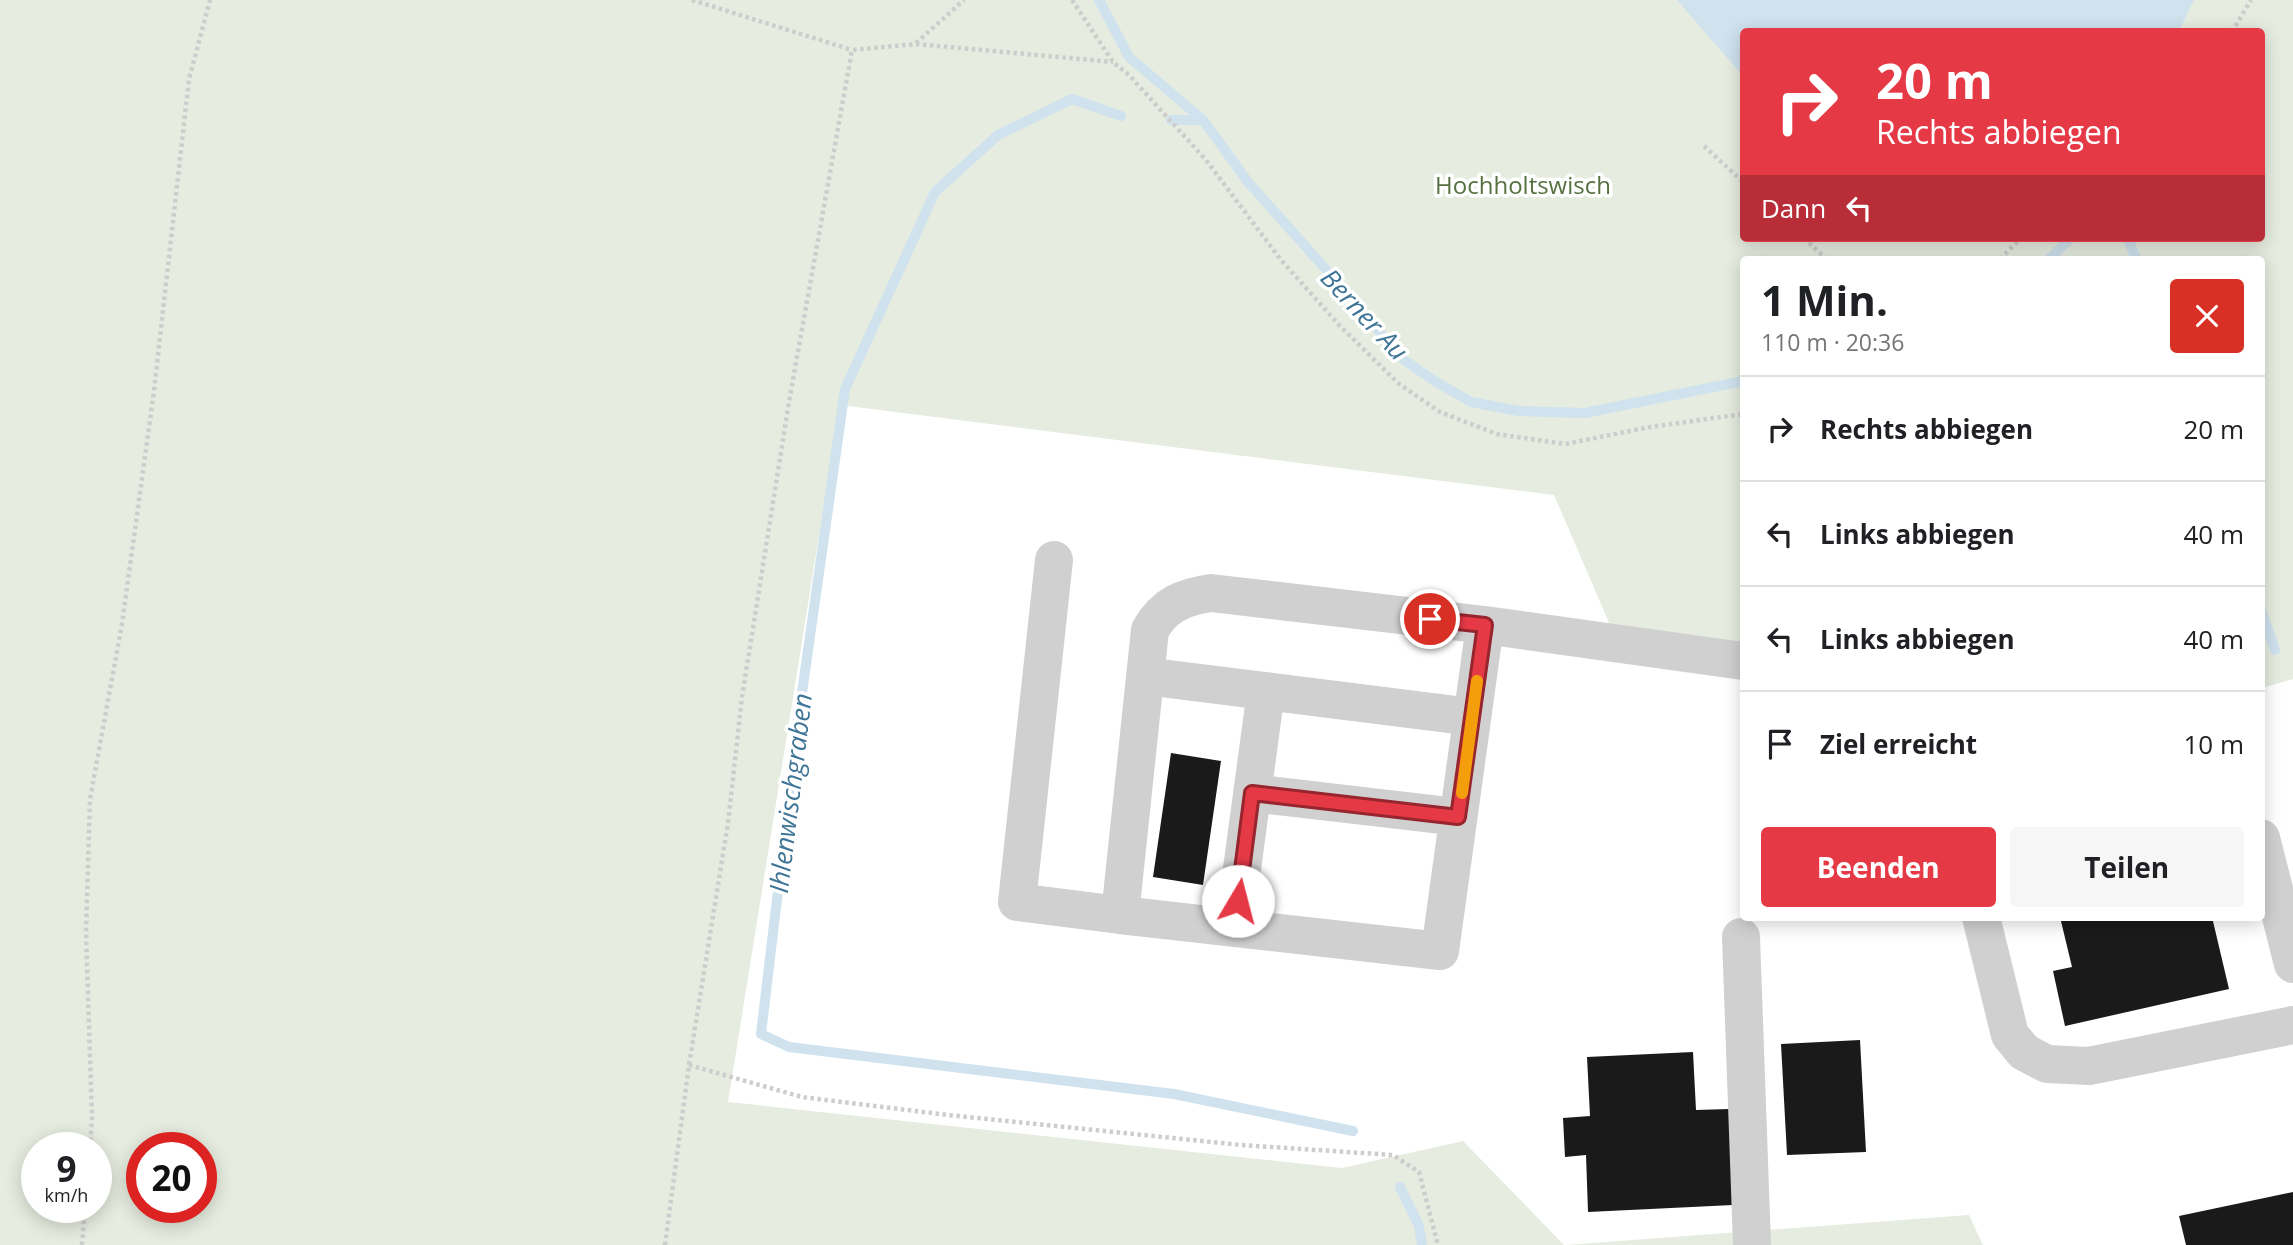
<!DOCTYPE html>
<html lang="de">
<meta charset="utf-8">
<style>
:root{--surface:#fff;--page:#f6f6f6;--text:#202124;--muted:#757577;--line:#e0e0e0;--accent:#e63946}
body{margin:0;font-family:"Open Sans",sans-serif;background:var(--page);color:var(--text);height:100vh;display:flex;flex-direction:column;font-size:26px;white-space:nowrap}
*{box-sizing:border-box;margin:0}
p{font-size:23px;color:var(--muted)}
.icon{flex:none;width:38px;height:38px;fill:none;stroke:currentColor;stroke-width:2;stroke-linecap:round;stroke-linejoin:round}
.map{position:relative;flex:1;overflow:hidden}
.sheet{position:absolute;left:1740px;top:256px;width:525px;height:665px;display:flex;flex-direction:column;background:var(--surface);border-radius:7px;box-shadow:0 4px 18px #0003}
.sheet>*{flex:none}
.banner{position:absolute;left:1740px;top:28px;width:525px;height:214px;border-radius:7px;box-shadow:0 4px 18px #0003;background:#e63946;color:#fff;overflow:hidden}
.speed{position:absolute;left:21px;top:1132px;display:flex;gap:14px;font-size:35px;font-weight:700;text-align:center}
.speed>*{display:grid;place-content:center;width:91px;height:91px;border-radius:50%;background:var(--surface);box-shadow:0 4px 18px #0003;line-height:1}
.speed small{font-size:18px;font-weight:400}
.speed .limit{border:10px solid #d22;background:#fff;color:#111}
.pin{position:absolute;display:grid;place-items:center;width:60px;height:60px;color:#fff;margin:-30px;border:4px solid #fff;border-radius:50%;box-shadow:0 2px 7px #0007}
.me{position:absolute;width:77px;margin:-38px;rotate:8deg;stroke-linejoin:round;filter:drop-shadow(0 0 5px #0008)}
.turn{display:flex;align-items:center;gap:24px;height:147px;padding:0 21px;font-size:32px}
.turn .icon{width:91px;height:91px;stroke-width:2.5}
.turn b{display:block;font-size:49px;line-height:60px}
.then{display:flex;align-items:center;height:66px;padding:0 21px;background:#0003;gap:14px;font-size:26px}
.round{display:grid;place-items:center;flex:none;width:74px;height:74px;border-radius:7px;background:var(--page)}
.head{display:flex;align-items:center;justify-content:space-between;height:119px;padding:0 21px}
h1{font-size:42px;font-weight:700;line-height:52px}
.action{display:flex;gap:14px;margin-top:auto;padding:14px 21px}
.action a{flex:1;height:80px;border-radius:7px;background:var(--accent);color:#fff;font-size:28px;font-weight:700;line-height:80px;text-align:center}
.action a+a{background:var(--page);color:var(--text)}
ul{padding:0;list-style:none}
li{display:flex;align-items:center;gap:21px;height:105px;padding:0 21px;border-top:2px solid var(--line)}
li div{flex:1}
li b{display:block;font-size:26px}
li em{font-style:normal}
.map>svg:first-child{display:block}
</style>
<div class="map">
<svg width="2293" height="1245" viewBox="0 0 2293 1245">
<rect width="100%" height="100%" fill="#fff"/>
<path fill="#e6ecdf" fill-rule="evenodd" d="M0 0H2293V679L2261 688V259H1743V644L1610 625 1554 495 840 405 728 1102 1342 1168 1463 1141 1564 1245H0ZM1743 32H2261V238H1743ZM37 1148H96V1208H37ZM142 1148H201V1208H142Z
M1969 1215 1983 1245H1566Z"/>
<path fill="#cfe2ee" d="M1677 0H2194L2179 31 1743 32V76Z"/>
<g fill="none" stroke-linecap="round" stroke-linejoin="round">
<path stroke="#cfe2ee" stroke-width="10" d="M1099 0 1129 57 1203 120 1248 182 1371 320 1397 355 1433 380 1471 402 1519 411 1585 413 1743 381
M1121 116 1072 99 998 135 935 192 845 389 799 714 761 1034 789 1047 1174 1094 1353 1131
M1171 120H1203
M2128 238 2136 259
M2049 259 2071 238
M2261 610 2275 650
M1400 1187 1419 1226 1422 1245"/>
</g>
<path fill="#1a1a1a" d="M1171 753 1221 761 1203 885 1153 877Z
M2060 917H2212L2229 989 2065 1026 2053 971 2072 967Z
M1860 1040 1866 1152 1787 1155 1781 1044Z
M1693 1052 1696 1110 1729 1109 1733 1205 1588 1212 1586 1155 1565 1157 1563 1118 1590 1116 1587 1057Z
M2293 1192V1245H2186L2179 1216Z"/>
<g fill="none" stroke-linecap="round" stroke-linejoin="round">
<path stroke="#cdcdcd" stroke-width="4.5" stroke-dasharray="3.5 3.5" stroke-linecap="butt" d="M692 0 852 50
M1072 0 1113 62 1129 75 1206 160 1281 260 1340 326 1399 384 1440 412 1497 434 1565 444 1650 427 1743 414
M2232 32 2251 0
M916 43 964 0
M1704 146 1743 182
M1804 238 1826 259
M2000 259 2021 238
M689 1065 802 1097 948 1115 1241 1145 1393 1155 1419 1172 1438 1245
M90 1148 92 1118 86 933 90 799 122 624 154 391 189 79 210 0
M82 1245 85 1208
M665 1245 689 1065 728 823 742 697 789 402 852 50 916 44 1113 62"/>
<path stroke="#d0d0d0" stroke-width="38" d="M1054 560 1017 902 1120 915
M1211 593 1485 625 1440 951 1120 915 1150 630C1164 605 1183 597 1211 593Z
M1485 625 1743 661
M1145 676 1472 717
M1252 793 1458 817
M2261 838 2293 964
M1981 917 2010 1035 2024 1052 2047 1064 2089 1066 2293 1025
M1234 928 1266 691
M1741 937 1752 1245"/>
</g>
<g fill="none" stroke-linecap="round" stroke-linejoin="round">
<g stroke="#96252e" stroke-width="18">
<path id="route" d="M1238 901 1252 793 1458 817 1485 625 1430 619"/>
</g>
<use href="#route" stroke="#e63946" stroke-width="12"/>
<path stroke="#f59e0b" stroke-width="12" d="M1462 793 1477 681"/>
</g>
<g text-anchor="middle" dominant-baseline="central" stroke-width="7" stroke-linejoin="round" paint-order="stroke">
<g font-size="24" fill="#56703f" stroke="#fff">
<text x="1523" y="184">Hochholtswisch</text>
</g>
<g font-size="26" font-style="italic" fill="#3f7597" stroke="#fff">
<text transform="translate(1365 314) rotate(47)">Berner Au</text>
<text transform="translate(790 793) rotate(-83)">Ihlenwischgraben</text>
</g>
</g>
</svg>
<div class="speed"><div>9<small>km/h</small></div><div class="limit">20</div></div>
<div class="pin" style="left:1430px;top:619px;background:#d93025"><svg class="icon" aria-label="arrive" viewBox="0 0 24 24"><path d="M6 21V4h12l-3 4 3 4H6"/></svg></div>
<svg class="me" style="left:1238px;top:901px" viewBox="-20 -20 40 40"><circle r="19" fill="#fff"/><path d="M0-13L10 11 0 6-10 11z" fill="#e63946"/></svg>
<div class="banner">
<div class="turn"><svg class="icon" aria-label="right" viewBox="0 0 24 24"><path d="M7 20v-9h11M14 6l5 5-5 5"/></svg><div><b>20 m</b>Rechts abbiegen</div></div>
<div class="then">Dann<svg class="icon" aria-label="left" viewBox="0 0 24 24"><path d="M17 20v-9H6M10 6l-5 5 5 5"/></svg></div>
</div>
<section class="sheet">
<div class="head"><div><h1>1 Min.</h1><p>110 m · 20:36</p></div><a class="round" style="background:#d93025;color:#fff"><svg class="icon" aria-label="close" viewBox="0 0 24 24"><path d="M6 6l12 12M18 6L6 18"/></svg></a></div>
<ul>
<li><svg class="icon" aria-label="right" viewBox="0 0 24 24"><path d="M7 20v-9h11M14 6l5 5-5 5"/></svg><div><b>Rechts abbiegen</b></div><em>20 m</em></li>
<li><svg class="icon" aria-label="left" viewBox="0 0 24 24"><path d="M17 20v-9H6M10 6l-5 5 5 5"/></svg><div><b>Links abbiegen</b></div><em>40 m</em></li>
<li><svg class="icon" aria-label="left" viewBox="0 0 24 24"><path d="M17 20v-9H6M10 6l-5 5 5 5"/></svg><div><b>Links abbiegen</b></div><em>40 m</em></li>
<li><svg class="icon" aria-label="arrive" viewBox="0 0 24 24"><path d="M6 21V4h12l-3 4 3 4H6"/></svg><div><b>Ziel erreicht</b></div><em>10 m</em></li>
</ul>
<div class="action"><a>Beenden</a><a>Teilen</a></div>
</section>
</div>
